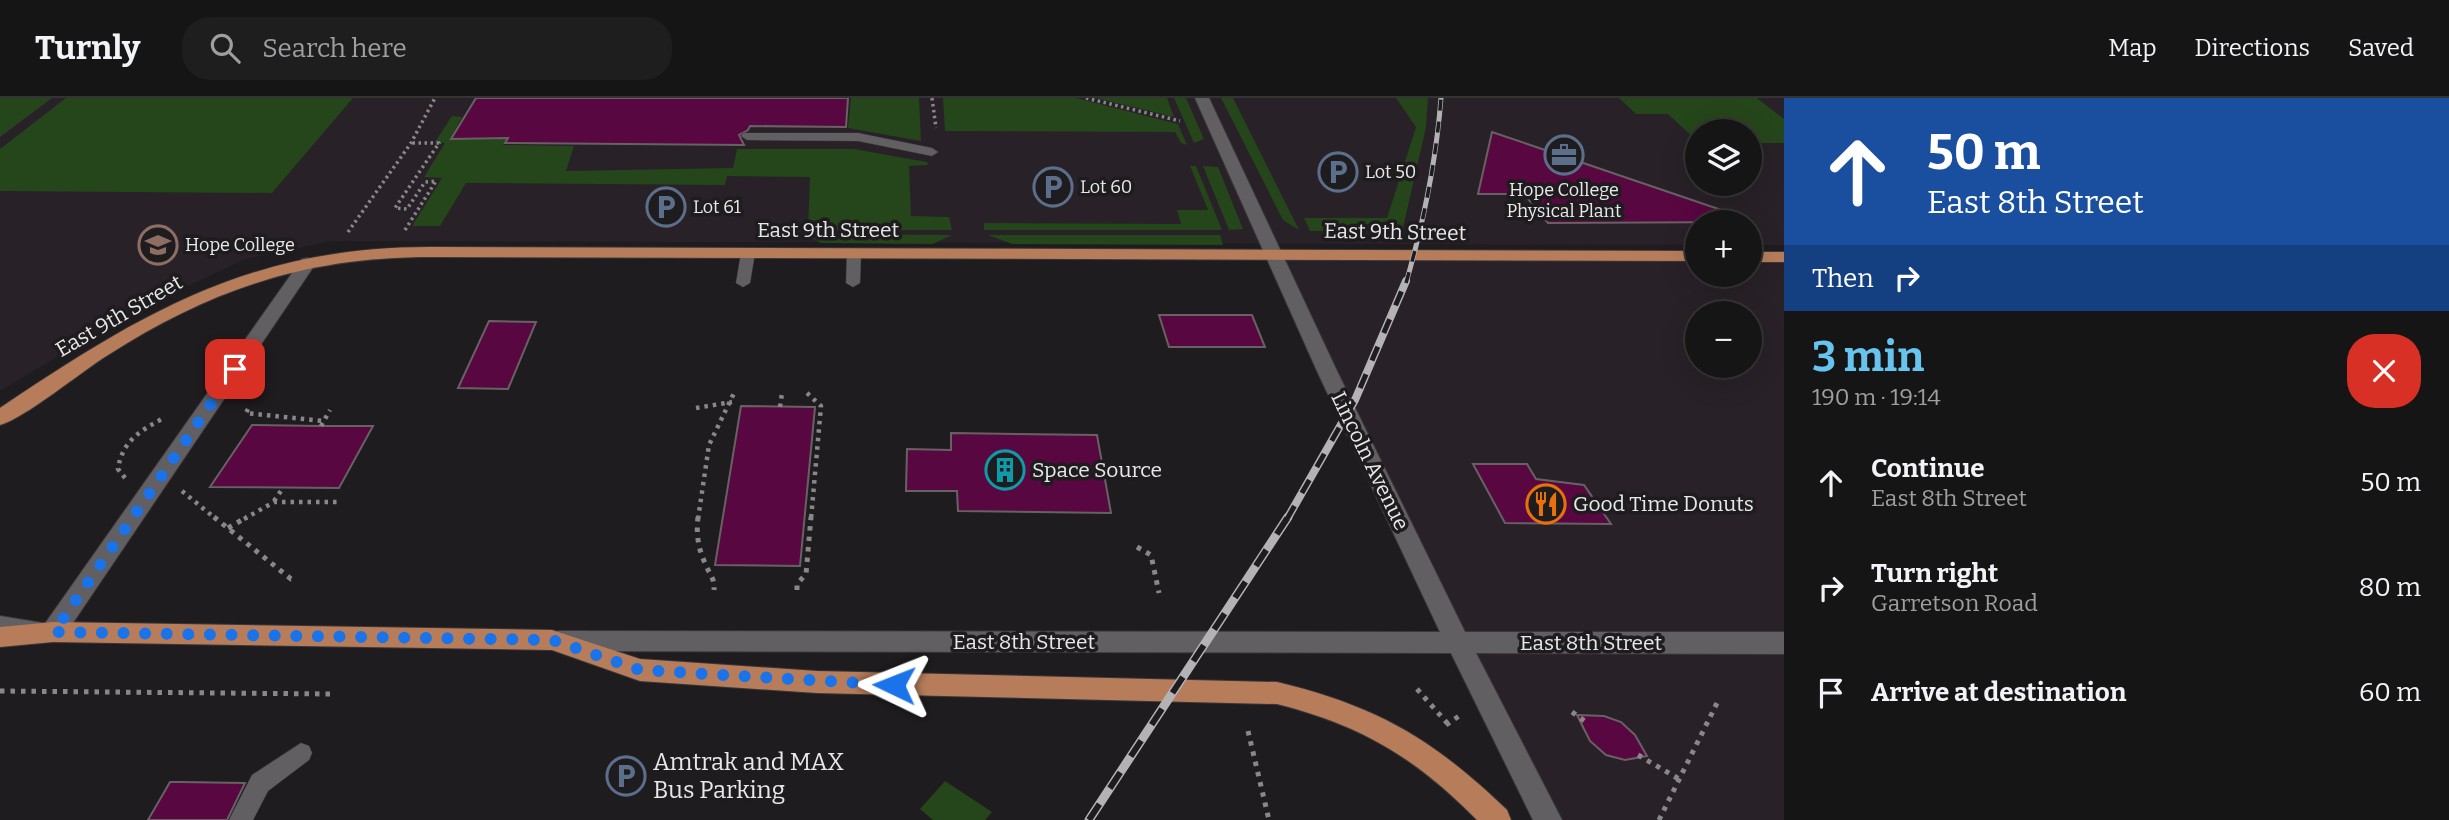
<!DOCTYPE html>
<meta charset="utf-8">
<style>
:root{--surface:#161516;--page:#1f1e1f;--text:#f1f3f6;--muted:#9e9fa1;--line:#353435;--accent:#67c4ef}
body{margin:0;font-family:Bitter,serif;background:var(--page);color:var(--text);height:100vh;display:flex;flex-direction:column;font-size:26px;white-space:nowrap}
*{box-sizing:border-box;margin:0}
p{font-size:23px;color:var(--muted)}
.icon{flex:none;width:38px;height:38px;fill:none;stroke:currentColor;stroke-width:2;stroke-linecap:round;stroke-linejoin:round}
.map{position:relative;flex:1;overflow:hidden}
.details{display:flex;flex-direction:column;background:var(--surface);width:665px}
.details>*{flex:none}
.guide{background:#1a4fa0;color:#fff;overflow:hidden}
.tools{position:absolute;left:1685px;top:21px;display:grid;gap:14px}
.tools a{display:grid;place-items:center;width:77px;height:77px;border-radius:50%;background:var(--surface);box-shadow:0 7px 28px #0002,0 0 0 2px var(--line);font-size:35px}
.pin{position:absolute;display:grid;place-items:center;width:60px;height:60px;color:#fff;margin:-30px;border-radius:14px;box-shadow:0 4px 10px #0006}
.me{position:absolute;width:77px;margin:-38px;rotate:272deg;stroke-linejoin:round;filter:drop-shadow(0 0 5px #0008)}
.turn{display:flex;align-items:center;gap:24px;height:147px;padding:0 28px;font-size:32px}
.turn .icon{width:91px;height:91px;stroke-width:2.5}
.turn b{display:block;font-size:49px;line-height:60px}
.then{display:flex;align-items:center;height:66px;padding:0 28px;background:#0003;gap:14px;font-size:26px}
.round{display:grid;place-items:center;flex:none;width:74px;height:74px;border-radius:28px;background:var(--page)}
.summary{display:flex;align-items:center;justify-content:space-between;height:119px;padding:0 28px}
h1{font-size:42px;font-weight:700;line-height:52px;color:var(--accent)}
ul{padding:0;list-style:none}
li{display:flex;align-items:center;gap:21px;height:105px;padding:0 28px}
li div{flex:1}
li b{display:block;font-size:26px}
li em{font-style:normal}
header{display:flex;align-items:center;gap:42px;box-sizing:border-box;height:98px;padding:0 35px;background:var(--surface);border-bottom:2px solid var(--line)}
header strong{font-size:33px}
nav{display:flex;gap:38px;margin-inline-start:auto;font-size:24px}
.search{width:490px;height:63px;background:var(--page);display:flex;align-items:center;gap:18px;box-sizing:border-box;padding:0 24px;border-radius:28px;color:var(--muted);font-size:26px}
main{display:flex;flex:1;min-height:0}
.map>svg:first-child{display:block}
</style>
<header>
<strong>Turnly</strong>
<div class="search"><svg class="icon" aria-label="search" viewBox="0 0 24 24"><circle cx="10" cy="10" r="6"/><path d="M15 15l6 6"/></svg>Search here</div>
<nav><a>Map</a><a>Directions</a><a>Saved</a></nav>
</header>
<main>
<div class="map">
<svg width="1784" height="722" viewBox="0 0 1784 722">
<rect width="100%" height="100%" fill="#1e1c1e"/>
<path fill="#282128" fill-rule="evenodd" d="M0 0H1784V147H1750V124H1698L1697 147 331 143 246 161 136 212 0 293ZM1698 33H1750V86H1698Z
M1270 156 1697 158 1698 177H1750V159H1784V722H1548ZM1698 215H1750V268H1698Z"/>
<path fill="#25451a" d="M0 0H52L0 39Z
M66 0H353L272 95 0 93V51Z
M851 0H919L921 43 848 30Z
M943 0H1076L1178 26 1187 47 1181 45 1175 34 945 33Z
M1096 0H1167L1174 19Z
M1174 0H1186L1204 41 1194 45Z
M1221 0H1233L1299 132 1283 122Z
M1396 0H1428L1426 29 1402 134 1310 133 1304 120H1387L1416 29Z
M1619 0H1757L1784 21V45H1750V33H1698L1697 43 1668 16H1636Z
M452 18 462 19 450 41H506L503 47 574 48 566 73 733 70 737 51H854L927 64 928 67 909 68 911 118 949 119 952 132H808L810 79 727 78 725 87 466 85 440 128H412L442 80 424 79 445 45 435 44Z
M1190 68H1196L1222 132H984V125L1181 126 1177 112H1208Z
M1203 68 1218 69 1243 131 1229 132Z
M817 136 952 137 933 146 821 145 808 137Z
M988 137H1220L1223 147 1012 146Z
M945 683 992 714 985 722H933L920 711Z"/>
<path fill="#590740" stroke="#666264" stroke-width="2" d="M476 0H848L846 29 750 28 748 32 739 37 744 47 505 45 508 40 451 41Z
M1492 34 1745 120V124L1548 125 1524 96H1478Z
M1159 217H1252L1265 249H1169Z
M489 223 536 224 508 291 458 290Z
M741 308 815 309 800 468 715 467Z
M252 327 321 328H373L339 390 210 389Z
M951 335 1097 337 1111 415 958 413 957 393H906L907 351 951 352Z
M1473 366H1527L1536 381 1584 387 1611 426 1505 425Z
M1577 617 1604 618 1621 624 1635 637 1647 658 1625 662 1606 657 1590 643Z
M170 684H181L245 685 227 722H148Z"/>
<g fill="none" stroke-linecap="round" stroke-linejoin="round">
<g stroke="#3a383a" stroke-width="1">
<path id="lane" d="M743 35H858L932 50 938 54 932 58 858 43 747 42 741 38Z
M748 151 755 155 750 185 743 189 736 185 741 155Z
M854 151 861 155 860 185 853 189 846 185 847 155Z
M301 645 309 648 312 655 309 662 268 693 253 722H229L252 677Z"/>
</g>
<g stroke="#3a383a" stroke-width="2">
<path id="street" d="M308 160 316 165 62 541 53 544 44 541 41 534 44 527 302 161Z"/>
</g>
<g stroke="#3a383a" stroke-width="2">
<path id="secondary" d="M1195 0H1209L1337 273 1465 534H1784V556L1476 555 1562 722H1533L1451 555 558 553 549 550 546 543 549 536 558 533 1440 534 1317 273Z
M0 518 43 525 46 532 43 539 34 542 0 538Z"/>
</g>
<g stroke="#3a383a" stroke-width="2">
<path id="primary" d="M430 149 1698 153V163L430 159C307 159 211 191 108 257 82 273 25 320 0 327V310C143 214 252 149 430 149Z
M1750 154H1784V164H1750Z
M53 524 552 532 640 561 817 573 1277 584C1377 608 1433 641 1507 712L1511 722H1477C1416 660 1361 627 1277 606L817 595 640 583 552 552 53 544 0 549V529Z"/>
</g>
<path stroke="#898889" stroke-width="3.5" stroke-dasharray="2.5 3.5" stroke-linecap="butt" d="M932 0 936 30
M1086 0 1180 23
M405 132 436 83 425 84 407 111 395 110 439 45H411
M348 134 411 45 435 0"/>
<path stroke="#898889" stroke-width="4.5" stroke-dasharray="3.5 5" stroke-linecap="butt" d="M807 295 821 308 811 421
M780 309 782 295
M696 310 732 304
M248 311 246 315 323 323
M321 328 330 312
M125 380 118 371C122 343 141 332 164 320
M182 393 216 421
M274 403 283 390
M244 421 274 404H337
M698 421 709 347 734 295"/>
<path stroke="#898889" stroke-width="5" stroke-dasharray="4.5 6" stroke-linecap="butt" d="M214 419 291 481H296
M698 419C696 435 698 450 705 465 709 476 715 480 714 492
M228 430 247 419
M1137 449 1151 457 1159 495
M797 492V486L806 476 811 419
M1417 591 1448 626
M0 593 330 596
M1572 614 1586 624
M1446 627 1462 616
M1248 633 1269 722
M1638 657 1679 681
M1659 722 1719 601"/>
<use href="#lane" fill="#625f62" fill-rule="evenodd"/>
<use href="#street" fill="#625f62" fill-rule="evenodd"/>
<use href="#secondary" fill="#625f62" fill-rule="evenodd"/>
<use href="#primary" fill="#b77d5b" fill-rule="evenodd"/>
<g stroke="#b4b2b4" stroke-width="5">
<path id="rail-far2" d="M1406 185C1424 123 1436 64 1441 0"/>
</g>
<g stroke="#b4b2b4" stroke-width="8">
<path id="rail-far1" d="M1287 421 1355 302 1406 183"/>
</g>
<g stroke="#b4b2b4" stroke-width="9">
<path id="rail" d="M1089 722 1288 419"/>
</g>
<use href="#rail-far2" stroke="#1e1c1e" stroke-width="3.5" stroke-dasharray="11" stroke-linecap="butt"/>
<use href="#rail-far1" stroke="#1e1c1e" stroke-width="5" stroke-dasharray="15" stroke-linecap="butt"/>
<use href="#rail" stroke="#1e1c1e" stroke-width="6" stroke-dasharray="19" stroke-linecap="butt"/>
</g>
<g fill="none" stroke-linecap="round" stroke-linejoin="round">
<path stroke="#1a73e8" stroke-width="12" stroke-dasharray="0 21.6" d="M235 271 54 534 552 542 640 572 894 587"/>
</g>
<defs>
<g id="office-ring" transform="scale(2.0125)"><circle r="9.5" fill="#1e1c1e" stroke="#5c6f8a" stroke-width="1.5"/><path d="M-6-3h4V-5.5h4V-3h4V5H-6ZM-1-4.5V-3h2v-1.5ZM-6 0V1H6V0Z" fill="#5c6f8a"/></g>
<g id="parking-ring" transform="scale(2.0125)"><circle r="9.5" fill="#1e1c1e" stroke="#5c6f8a" stroke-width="1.5"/><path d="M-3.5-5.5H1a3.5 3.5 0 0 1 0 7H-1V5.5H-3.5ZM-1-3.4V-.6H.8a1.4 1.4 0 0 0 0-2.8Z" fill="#5c6f8a"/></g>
<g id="university-ring" transform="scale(2.0125)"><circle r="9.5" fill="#1e1c1e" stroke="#8d6e63" stroke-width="1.5"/><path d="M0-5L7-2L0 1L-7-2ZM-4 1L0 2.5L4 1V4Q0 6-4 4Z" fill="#8d6e63"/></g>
<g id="building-ring" transform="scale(2.0125)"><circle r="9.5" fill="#1e1c1e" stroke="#0f9aa8" stroke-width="1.5"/><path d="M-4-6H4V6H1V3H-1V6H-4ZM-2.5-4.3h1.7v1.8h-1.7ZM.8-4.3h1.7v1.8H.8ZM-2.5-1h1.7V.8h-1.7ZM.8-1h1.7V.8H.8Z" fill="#0f9aa8"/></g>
<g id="restaurant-ring" transform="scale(2.0125)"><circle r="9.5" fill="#1e1c1e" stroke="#e8710a" stroke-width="1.5"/><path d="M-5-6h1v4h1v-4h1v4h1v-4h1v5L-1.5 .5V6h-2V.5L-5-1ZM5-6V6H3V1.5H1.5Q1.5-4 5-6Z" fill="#e8710a"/></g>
</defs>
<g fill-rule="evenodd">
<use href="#office-ring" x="1564" y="57"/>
<use href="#parking-ring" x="1338" y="74"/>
<use href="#parking-ring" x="1053" y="89"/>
<use href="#parking-ring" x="666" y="109"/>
<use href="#university-ring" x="158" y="147"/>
<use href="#building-ring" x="1005" y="372"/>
<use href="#restaurant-ring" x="1546" y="406"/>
<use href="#parking-ring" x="626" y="678"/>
</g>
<g text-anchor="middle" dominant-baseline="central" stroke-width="7" stroke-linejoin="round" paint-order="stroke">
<g font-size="18" fill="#e9e8e9" stroke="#1e1c1e" text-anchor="start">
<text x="1365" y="74">Lot 50</text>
<text x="1080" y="89">Lot 60</text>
<text x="1564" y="92" text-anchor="middle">Hope College<tspan x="1564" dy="21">Physical Plant</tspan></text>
<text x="693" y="109">Lot 61</text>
<text x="185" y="147">Hope College</text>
</g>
<g font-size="21" fill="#e9e8e9" stroke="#1e1c1e">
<text x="828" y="132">East 9th Street</text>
<text transform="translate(1395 134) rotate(1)">East 9th Street</text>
<text transform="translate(119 218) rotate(-30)">East 9th Street</text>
<text transform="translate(1370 363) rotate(64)">Lincoln Avenue</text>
<text x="1024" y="544">East 8th Street</text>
<text x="1591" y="545">East 8th Street</text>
</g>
<g font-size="21" fill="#e9e8e9" stroke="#1e1c1e" text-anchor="start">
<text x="1032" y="372">Space Source</text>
<text x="1573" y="406">Good Time Donuts</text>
</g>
<g font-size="24" fill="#e9e8e9" stroke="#1e1c1e" text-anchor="start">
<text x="653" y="664">Amtrak and MAX<tspan x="653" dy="28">Bus Parking</tspan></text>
</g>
</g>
</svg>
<div class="tools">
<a><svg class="icon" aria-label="layers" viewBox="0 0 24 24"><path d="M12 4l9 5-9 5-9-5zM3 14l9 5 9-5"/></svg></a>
<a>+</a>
<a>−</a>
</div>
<div class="pin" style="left:235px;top:271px;background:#d93025"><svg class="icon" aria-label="arrive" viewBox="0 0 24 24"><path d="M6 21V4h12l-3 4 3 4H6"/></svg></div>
<svg class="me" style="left:894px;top:587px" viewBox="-20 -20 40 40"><path d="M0-17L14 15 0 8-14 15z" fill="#1a73e8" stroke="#fff" stroke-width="4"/></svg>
</div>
<section class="details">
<div class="guide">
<div class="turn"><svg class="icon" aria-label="ahead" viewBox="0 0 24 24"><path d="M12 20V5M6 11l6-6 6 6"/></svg><div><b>50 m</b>East 8th Street</div></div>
<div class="then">Then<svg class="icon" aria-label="right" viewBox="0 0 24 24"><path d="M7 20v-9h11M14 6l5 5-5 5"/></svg></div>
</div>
<div class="summary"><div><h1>3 min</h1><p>190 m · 19:14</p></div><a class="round" style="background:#d93025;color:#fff"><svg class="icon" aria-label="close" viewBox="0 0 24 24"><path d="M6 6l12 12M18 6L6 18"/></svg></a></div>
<ul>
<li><svg class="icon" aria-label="ahead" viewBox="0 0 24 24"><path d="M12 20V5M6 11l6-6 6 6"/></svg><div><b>Continue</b><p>East 8th Street</p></div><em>50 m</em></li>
<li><svg class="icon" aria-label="right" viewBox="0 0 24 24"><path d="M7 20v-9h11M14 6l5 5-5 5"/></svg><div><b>Turn right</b><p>Garretson Road</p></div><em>80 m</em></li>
<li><svg class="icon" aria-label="arrive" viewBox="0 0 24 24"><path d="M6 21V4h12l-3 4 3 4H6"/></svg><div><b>Arrive at destination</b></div><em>60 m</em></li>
</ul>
</section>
</main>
